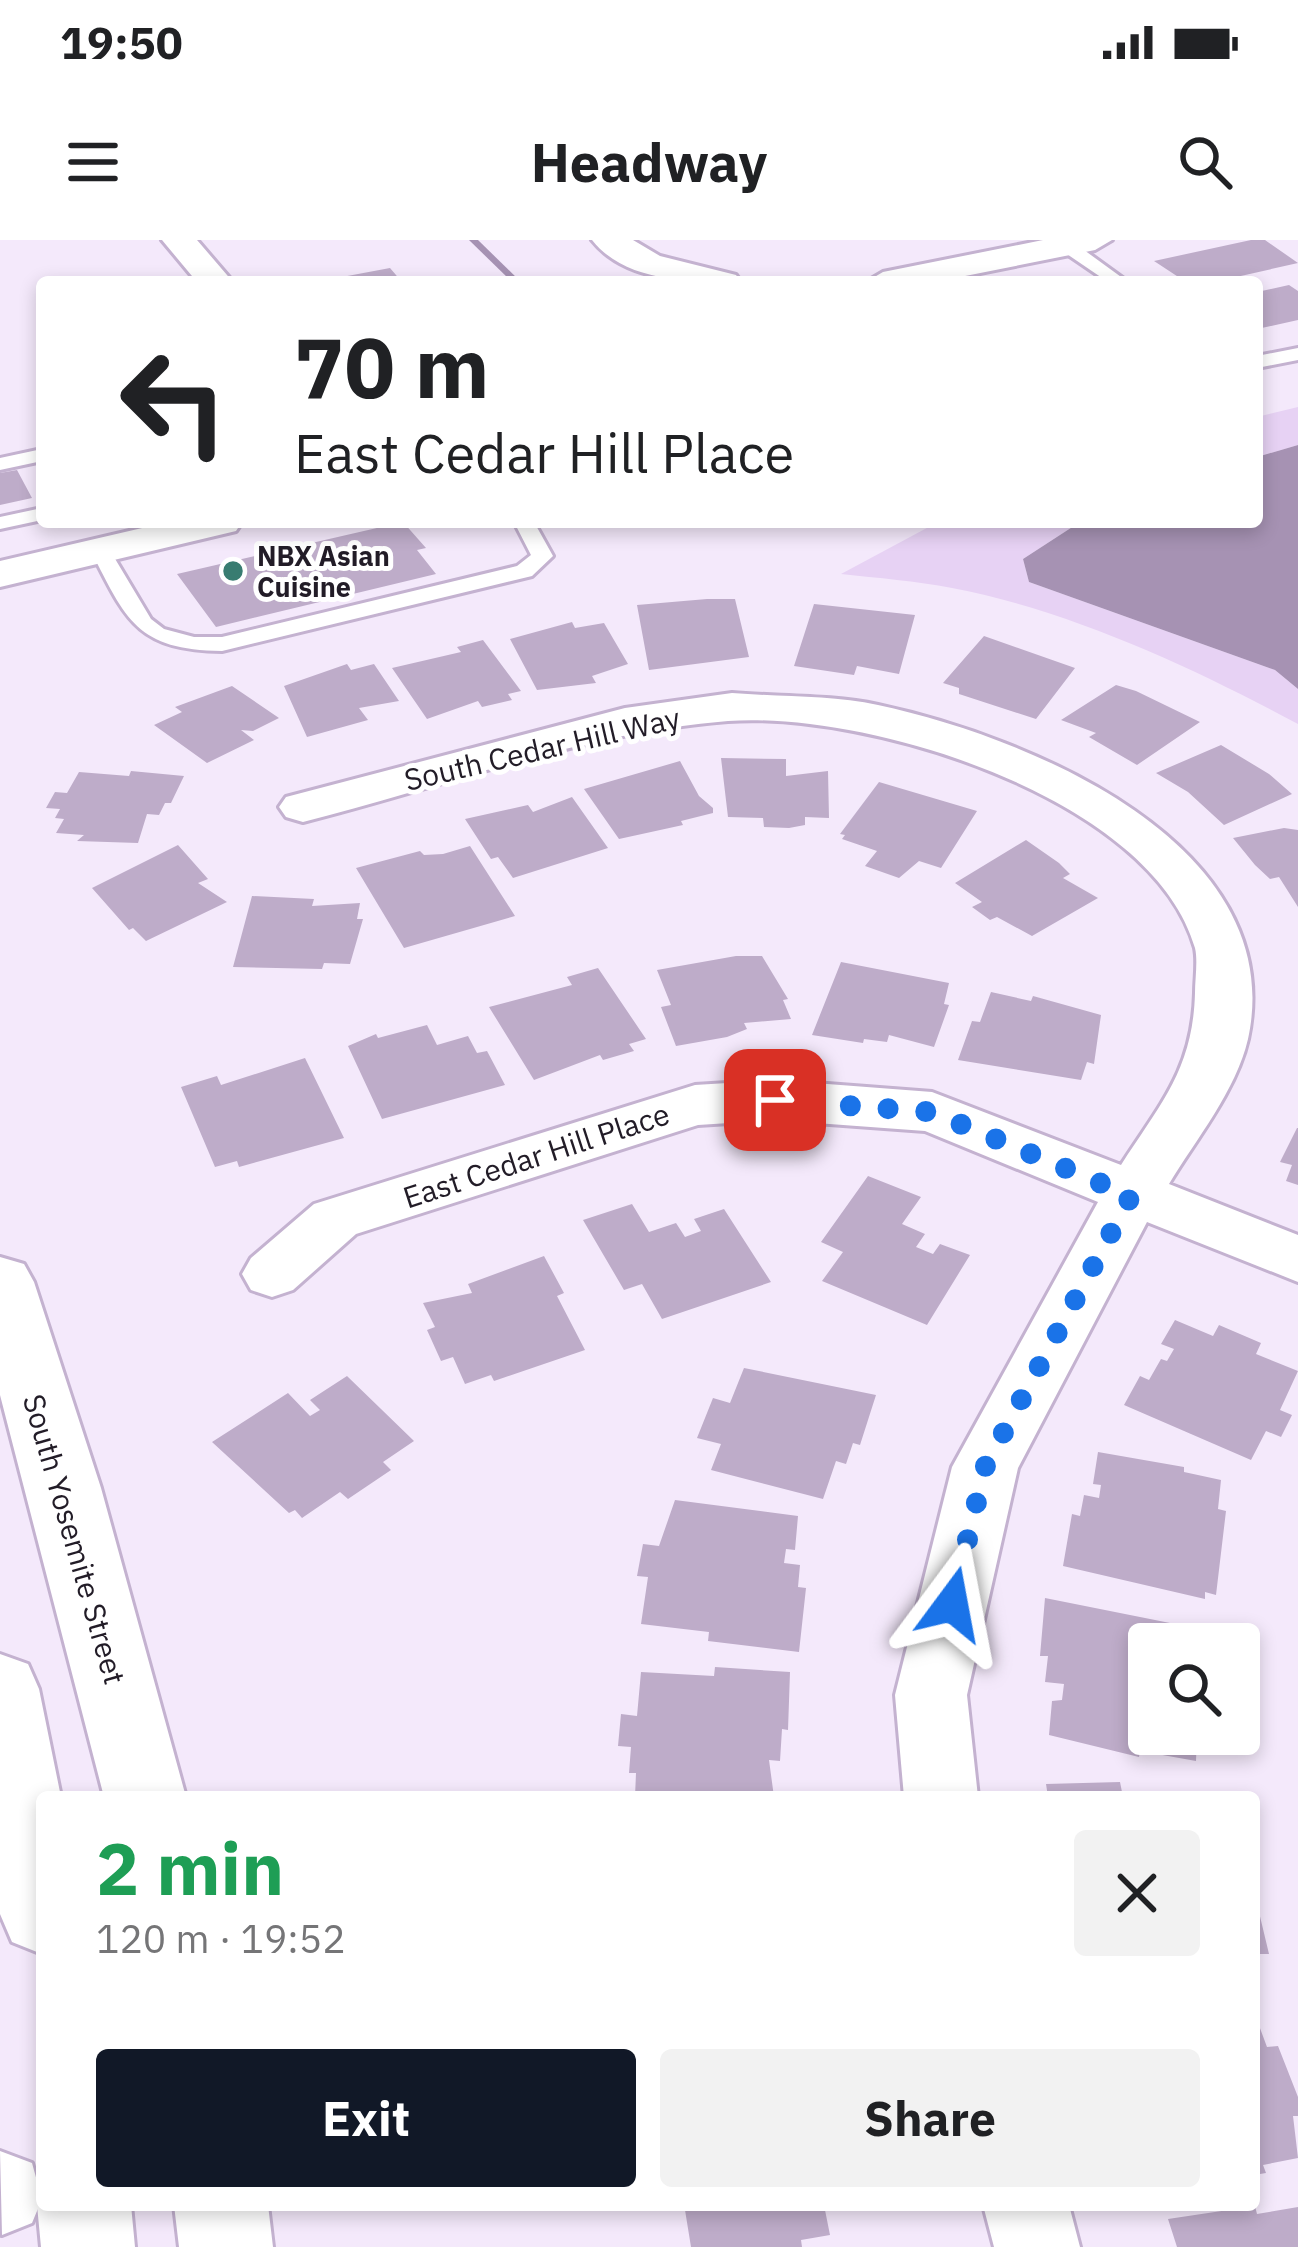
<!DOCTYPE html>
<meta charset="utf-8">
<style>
:root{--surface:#fff;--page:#f2f2f2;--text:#202124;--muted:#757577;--accent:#111827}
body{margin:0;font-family:"IBM Plex Sans",sans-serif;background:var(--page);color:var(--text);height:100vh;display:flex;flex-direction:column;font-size:45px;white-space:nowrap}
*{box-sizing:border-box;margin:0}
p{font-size:39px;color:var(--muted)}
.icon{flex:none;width:66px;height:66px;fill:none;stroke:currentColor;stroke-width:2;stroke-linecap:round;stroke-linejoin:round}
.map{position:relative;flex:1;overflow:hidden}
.side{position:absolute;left:36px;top:1551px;width:1224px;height:420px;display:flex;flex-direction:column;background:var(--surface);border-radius:12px;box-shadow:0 6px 18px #0003}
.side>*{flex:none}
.banner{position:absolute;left:36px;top:36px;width:1227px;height:252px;border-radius:12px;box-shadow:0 6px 18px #0003;background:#fff;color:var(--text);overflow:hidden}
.fabs{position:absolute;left:1128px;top:1383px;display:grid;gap:24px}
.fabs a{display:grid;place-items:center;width:132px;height:132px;border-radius:12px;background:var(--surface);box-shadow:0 6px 18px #0003;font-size:60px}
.pin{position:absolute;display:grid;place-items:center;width:102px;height:102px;color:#fff;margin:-51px;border-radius:24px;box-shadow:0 6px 18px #0006}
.me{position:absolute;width:132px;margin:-66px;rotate:13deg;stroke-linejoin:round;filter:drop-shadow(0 0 9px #0008)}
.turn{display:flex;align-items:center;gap:42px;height:252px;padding:0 60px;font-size:54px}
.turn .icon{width:156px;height:156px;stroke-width:2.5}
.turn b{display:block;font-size:84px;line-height:102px}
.round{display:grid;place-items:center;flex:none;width:126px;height:126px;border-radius:12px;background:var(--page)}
.head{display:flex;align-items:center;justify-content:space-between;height:204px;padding:0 60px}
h1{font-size:72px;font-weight:800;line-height:90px;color:#1e9e55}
.cta{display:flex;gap:24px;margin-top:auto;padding:24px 60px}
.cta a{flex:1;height:138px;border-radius:12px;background:var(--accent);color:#fff;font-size:48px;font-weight:800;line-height:138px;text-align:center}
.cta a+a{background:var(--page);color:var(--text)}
.status{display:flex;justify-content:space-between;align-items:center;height:84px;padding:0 60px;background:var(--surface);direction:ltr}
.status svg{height:33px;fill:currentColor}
header{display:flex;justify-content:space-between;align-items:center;height:156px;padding:0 60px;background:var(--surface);font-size:54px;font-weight:800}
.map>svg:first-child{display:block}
</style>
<div class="status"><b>19:50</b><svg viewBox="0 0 49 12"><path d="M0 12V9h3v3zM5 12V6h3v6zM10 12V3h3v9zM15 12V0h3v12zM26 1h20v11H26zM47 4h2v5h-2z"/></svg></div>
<header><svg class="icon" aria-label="menu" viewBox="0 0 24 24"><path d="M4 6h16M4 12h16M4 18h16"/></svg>Headway<svg class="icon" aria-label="search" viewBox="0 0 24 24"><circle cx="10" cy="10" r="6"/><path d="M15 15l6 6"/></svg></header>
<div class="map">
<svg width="1298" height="2007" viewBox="0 0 1298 2007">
<rect width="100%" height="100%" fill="#f4e9fb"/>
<path fill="#e7d2f4" d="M1298 167V205L1257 217V177Z
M938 282H1080L1023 319 1029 342 1275 430 1298 449V484C1194 428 1069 370 952 348 916 341 878 338 841 334Z"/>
<path fill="#a692b3" d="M1298 205V449L1275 430 1029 342 1023 319 1080 282H1257V217Z"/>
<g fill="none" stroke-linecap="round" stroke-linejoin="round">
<path fill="#a692b3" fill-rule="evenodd" d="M469 0H478L521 42H512Z"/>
</g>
<path fill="#beacc9" d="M1251 0H1265L1298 23 1214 42H1186L1154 21Z
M390 28 402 42H326V40Z
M1289 45 1298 51V80L1257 89V52Z
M17 230 32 258 0 265V233Z
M403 282 426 308 417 310 436 334 216 387 177 334Z
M707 359H735L749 417 649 430 637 365Z
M814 364 915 375 899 434 857 426 854 435 794 426Z
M572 382 575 388 604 383 628 424 592 436 596 443 537 450 510 399Z
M984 396 1075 428 1036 479 959 454V448L943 443Z
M483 400 521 451 508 454 512 460 482 467 478 461 427 479 392 428 461 412 457 407Z
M347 424 351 430 374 424 399 461 359 468 368 480 307 497 284 446Z
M1116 445 1136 451 1200 482 1137 525 1089 497 1096 493 1061 480Z
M232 446 279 478 253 491 241 490 254 500 207 523 154 485 182 472 175 467Z
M1221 505 1269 534 1292 554 1224 585 1188 552 1156 533Z
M721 518 786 519V536L828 531 829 578 805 577V585L789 588 764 587 763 578 728 577Z
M680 521 699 556 713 568V573L681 581 683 585 619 599 584 549Z
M131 531 184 536 171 563H165L159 575 147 574 138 603 77 601 84 595 56 593 64 579 55 578 60 569 46 568 55 552 67 553 79 532 129 536Z
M879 542 977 571 941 628 919 621 899 638 865 626 877 611 842 599 845 595 840 594Z
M572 557 608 608 513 638 498 617 491 619 465 579 528 565 533 572Z
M1284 588 1298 590V667L1279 637 1270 639 1255 625 1233 598Z
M1026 600 1059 623 1070 634 1063 638 1098 658 1032 696 997 677 990 680 972 667 982 662 955 643Z
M178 605 208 639 198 643 227 662 146 701 133 688 129 690 92 648Z
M470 606 515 676 404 708 356 628 420 611 424 615 443 614Z
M252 656 314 659 312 666 360 663 357 679H363L350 724 324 723 322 729 233 727Z
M736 716H762L788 759 783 760 791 779 744 783 747 789 727 797 676 806 661 767 671 765 657 730Z
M841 722 949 743 944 764 949 765 934 807 889 795 887 802 864 799 863 803 812 795Z
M598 728 646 799 629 804 634 811 603 820 600 815 534 840 489 767 572 745 567 737Z
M991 752 1031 761 1033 756 1101 775 1094 824 1087 822 1081 840 958 820 972 781 980 782Z
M427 785 437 805 468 796 477 813 487 811 505 845 382 879 348 806 376 794 378 798Z
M305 818 344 898 239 927 237 921 215 927 181 847 217 836 221 845Z
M1297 888H1298V945L1286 941 1292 925 1280 922Z
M868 936 921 957 902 984 925 994 916 1007 933 1014 940 1004 970 1015 927 1085 822 1041 843 1012 821 1002Z
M632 964 649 992 676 983 685 997 701 991 694 979 724 969 771 1042 662 1079 642 1044 624 1050 583 980Z
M544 1016 564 1053 557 1056 585 1110 494 1141 491 1135 465 1144 453 1117 441 1121 427 1090 435 1087 423 1063 472 1053 468 1044Z
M1175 1080 1213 1096 1219 1085 1261 1103 1256 1114 1298 1131 1280 1170 1292 1175 1281 1197 1266 1191 1251 1220 1124 1165 1140 1136 1149 1140 1161 1119 1167 1121 1174 1109 1161 1104Z
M744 1128 876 1155 860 1205 853 1203 846 1224 836 1221 823 1259 711 1230 721 1204 697 1198 713 1158 730 1163Z
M347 1136 414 1201 383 1222 391 1230 348 1259 340 1252 302 1278 295 1270 289 1273 212 1202 288 1153 310 1176 320 1170 310 1160Z
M1098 1212 1184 1227V1232L1221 1240 1218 1269 1226 1271 1216 1355 1205 1352V1359L1063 1326 1072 1274 1080 1276 1084 1255 1099 1258 1101 1245 1093 1244Z
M675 1260 798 1276 795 1310 786 1309 784 1323 800 1325 798 1347 806 1348 799 1412 708 1401 709 1392 641 1384 648 1337 637 1336 643 1304 659 1306Z
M1045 1358 1200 1389 1199 1404H1149V1494H1197L1196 1521 1140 1511 1139 1517 1049 1495 1052 1461 1062 1460 1064 1444 1045 1442 1048 1416H1040Z
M715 1427 790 1432 788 1490 782 1489 780 1521 769 1520 774 1557H635L636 1533H629L631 1507 618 1506 621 1474 637 1476 641 1432 714 1436Z
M1120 1542 1123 1557H1048L1046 1544Z
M1254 1668H1258L1269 1714H1254Z
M1254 1772 1267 1807 1278 1806 1298 1857V1876H1293L1298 1918 1263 1925 1266 1933 1254 1935Z
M675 1965H824L830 1995 801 2000 802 2007H691L685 1970 676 1971Z
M1255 1966 1257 1974 1298 1967V2007H1177L1168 1979Z"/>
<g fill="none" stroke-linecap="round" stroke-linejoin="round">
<g stroke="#c4b2d0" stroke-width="6">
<path id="service" d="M1061 2H1073L1128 42H1108L1061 10Z
M1298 108V120L1257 128V116Z
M42 209V221L0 230V218Z
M42 268V280L0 289V277Z
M514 282H534L553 316 532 336 222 411C137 410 126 380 91 311L108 307 151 379 164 389 194 397H222L517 326 531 315Z"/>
</g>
<g stroke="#c4b2d0" stroke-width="6">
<path id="minor" d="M162 0H197L233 42H197Z
M592 0H633L660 16 736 35 741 42C692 42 626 43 592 0Z
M1043 0H1112L1095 10 935 42H866L883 32Z
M168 282H242L236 291 0 347V321Z
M732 453C780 457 832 455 878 465 1028 497 1290 604 1248 799 1236 851 1196 899 1169 944L1298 995V1042L1147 982 1018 1228 967 1455 978 1557H904L895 1455 952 1227 1098 962 925 891 775 880 698 885 356 994 293 1050 272 1057 251 1050 242 1034 251 1018 314 964 695 845 775 840 932 852 1121 925C1161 863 1193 829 1195 753 1195 739 1198 721 1195 708 1152 557 867 471 728 481 584 492 443 547 303 582L286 577 279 567 286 557 625 468Z
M0 1911 32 1923 42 1959 32 1983 2 1995Z
M983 1965H1069L1080 2007H994Z"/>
</g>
<g stroke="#c4b2d0" stroke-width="6">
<path id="secondary" d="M0 1017 24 1024 34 1042 101 1248 186 1557H104L0 1155Z
M0 1414 28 1424 39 1449 61 1557H42V1714L12 1702 0 1674Z
M42 1953V1965H131L135 2007H41L37 1965Z
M174 1965H268L273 2007H179Z"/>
</g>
<use href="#service" fill="#fff" fill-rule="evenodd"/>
<use href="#minor" fill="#fff" fill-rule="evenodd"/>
<use href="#secondary" fill="#fff" fill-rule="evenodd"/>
</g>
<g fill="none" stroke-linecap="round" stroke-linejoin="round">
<path stroke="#1a73e8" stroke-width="21" stroke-dasharray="0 37.8" d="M775 860 932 872 1131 956 985 1227 952 1364"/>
</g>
<circle fill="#387c71" stroke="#fff" stroke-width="4.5" cx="233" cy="331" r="12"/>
<g text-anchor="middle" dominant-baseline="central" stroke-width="10" stroke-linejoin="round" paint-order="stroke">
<g font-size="27" font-weight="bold" fill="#221c27" stroke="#fff" text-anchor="start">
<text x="257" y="315">NBX Asian<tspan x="257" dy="31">Cuisine</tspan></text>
</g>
<g font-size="30" fill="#221c27" stroke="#fff">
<text transform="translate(542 508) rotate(-13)">South Cedar Hill Way</text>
<text transform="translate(536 915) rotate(-18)">East Cedar Hill Place</text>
<text transform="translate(75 1299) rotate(74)">South Yosemite Street</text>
</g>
</g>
</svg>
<div class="fabs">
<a><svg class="icon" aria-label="search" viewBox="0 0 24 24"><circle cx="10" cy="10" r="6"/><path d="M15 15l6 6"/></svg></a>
</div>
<div class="pin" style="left:775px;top:860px;background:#d93025"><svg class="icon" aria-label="arrive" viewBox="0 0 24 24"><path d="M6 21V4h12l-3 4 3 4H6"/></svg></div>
<svg class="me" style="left:952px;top:1364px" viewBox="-20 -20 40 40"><path d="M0-17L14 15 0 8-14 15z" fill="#1a73e8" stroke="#fff" stroke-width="4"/></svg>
<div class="banner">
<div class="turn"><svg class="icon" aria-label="left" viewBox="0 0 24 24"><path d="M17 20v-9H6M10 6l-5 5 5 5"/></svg><div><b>70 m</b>East Cedar Hill Place</div></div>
</div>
<section class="side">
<div class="head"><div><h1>2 min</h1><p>120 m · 19:52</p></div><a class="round"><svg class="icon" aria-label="close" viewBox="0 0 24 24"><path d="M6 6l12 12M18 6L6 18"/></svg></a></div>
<div class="cta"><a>Exit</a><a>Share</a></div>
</section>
</div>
